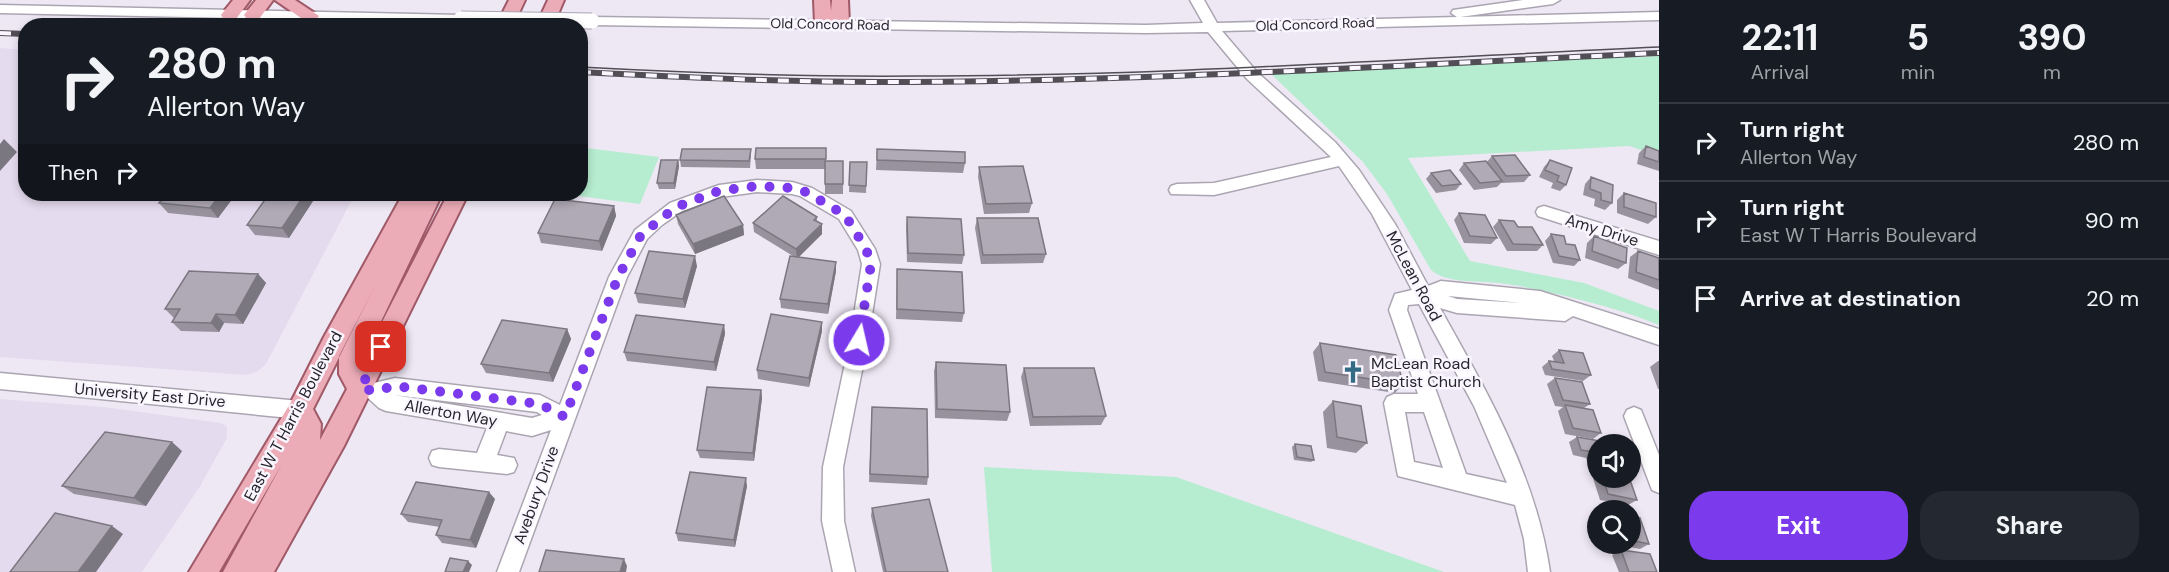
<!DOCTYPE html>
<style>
:root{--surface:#171b24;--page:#242831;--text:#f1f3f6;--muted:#9ea1a6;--line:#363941;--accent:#7c3aed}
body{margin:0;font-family:"DM Sans",sans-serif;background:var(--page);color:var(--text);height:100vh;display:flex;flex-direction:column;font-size:22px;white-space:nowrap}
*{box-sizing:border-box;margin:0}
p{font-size:20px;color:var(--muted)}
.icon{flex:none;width:33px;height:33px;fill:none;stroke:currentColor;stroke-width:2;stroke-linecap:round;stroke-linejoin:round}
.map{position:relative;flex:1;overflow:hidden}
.details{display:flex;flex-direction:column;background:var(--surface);width:510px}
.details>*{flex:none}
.hud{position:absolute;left:18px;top:18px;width:570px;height:183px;border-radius:24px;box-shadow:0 3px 9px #0003;background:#171b24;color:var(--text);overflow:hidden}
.tools{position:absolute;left:1587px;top:434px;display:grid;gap:12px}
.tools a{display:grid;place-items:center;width:54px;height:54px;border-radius:50%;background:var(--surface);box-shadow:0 3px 9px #0003;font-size:30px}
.pin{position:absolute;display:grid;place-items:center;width:51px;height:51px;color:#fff;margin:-26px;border-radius:12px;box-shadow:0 3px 9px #0006}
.me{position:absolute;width:66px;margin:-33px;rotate:9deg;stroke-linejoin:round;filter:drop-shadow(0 0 4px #0008)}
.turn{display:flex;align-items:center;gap:21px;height:126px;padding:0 30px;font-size:27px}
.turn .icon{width:78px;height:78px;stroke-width:2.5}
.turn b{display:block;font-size:42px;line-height:51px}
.then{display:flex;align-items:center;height:57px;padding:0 30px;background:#0003;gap:12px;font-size:22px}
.eta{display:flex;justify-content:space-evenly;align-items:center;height:102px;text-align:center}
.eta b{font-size:36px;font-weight:700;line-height:42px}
.primary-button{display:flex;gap:12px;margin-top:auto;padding:12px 30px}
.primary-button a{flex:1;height:69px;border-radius:24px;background:var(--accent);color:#fff;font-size:24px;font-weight:700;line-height:69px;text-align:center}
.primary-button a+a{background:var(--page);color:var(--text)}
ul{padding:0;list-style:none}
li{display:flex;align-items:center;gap:18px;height:78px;padding:0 30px;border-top:2px solid var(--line)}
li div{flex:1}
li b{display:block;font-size:22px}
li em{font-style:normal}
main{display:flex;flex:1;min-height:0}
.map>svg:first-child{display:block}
</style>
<main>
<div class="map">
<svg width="1659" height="572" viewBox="0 0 1659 572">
<rect width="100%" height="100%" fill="#eee8f5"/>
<path fill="#e5dbef" d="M0 48 25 50 26 194H355L266 364 258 371 246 375 0 357Z
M0 399 104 407 221 423 227 427V438L199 488 142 572H0Z"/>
<path fill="#b6eccf" d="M1659 56V156L1629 146 1408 158 1470 261 1584 283 1659 311V325C1625 311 1588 301 1552 293 1535 289 1516 285 1498 283 1476 280 1448 284 1431 270L1387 194 1363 162 1269 72Z
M586 148 659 157 640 204 563 194H580L581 159Z
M984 467 1176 477 1444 572H992Z"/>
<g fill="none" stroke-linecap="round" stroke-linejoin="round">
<g stroke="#aba5b2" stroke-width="3">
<path id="minor" d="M1190 0H1204L1217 23 1457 17 1451 13 1453 10 1523 0H1560L1553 4 1460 17 1659 12V20L1222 31 1257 72 1335 142 1359 170 1395 224 1428 286 1441 281 1540 291 1659 329V345L1573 316 1565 321 1457 313 1440 308C1487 392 1536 475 1550 572H1528L1524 539 1515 505 1398 476 1384 403 1387 397 1394 394H1418L1389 310 1395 294 1412 290 1372 214 1339 166 1214 195 1171 194 1169 190 1171 186 1177 184 1214 183 1331 157 1247 79 1208 32 1146 33 592 25 585 21 592 17 1146 25 1203 23ZM1448 296 1522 303 1457 299ZM1419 304 1474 406 1507 483 1466 474 1407 310 1408 305ZM1405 412H1424L1443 468 1414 462Z
M0 5 461 15 468 19 461 23 0 13Z
M757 180 792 182 812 188 851 211 875 249 880 264 868 340 843 467 844 521 855 572H833L822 521 823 467 850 340 862 264 858 250 839 219 800 196 792 194 757 192 721 197 682 211 662 225 647 239 627 277 519 572H497L551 430 532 436 506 431 497 455 514 458 517 465 514 472 507 474 439 467 432 465 429 458 432 451 439 449 477 453 487 428 386 411 379 408 368 398 354 394 351 388 354 382 361 380 374 383 395 378 540 395 560 405 609 277 635 230 670 203 719 185ZM394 395 537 412 542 415 532 418Z
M1544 206 1659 241V255L1538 216 1536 212 1538 208Z
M0 373 300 401 307 404 310 410 307 416 300 419 0 389Z
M1634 407 1641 410 1659 455V493L1652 490 1624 416 1627 410Z"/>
</g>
<g stroke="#9f5967" stroke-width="4">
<path id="major" d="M233 0H250L236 19H224L221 15Z
M256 0H273L259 19H247L244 15Z
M275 0H295L319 16 316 20H304Z
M509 0H525L513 26H496Z
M548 0H564L553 26H536Z
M814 0H830L831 11 832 0H848L849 24 846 28 840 29 832 25 824 29 818 28 815 24Z
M403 194H442L363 359 448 194H468L344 446 274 572H223L282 464 219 572H189L291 402 324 337ZM375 286 339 356V374L347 389 320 440 321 424 313 409Z"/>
</g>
<use href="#minor" fill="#fff" fill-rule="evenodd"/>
<use href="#major" fill="#ecacb7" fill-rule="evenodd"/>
<path stroke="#514e55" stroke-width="1.5" d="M580 67C692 73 804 77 916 76 1164 76 1412 58 1659 47"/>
<g stroke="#514e55" stroke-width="6">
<path id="rail" d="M0 33 26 34
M580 72C679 77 779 82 878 82 1139 82 1399 65 1659 53"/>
</g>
<use href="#rail" stroke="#faf6ff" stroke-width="4" stroke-dasharray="11" stroke-linecap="butt"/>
<g stroke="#aba5b2" stroke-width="17" stroke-linecap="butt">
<path id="minor-bridge" d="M461 19 592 21"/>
</g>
<use href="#minor-bridge" stroke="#fff" stroke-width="15"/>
</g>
<path fill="#97929d" d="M1646 146 1659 151V171L1637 164 1639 153Z
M826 148V161H843V194H825V169H756L755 159Z
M751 149V156L750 168 681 167 680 160Z
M877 149 965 163 963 173 876 170Z
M1492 156 1530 175 1524 182 1501 183 1497 187 1474 190 1459 170 1464 163 1487 162Z
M678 160 679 166 675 189H659L657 183Z
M1550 160 1566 185 1560 191 1551 188 1553 183 1539 177 1544 167Z
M850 162H867L866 193 849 192Z
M979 167 1032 203 1029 213 984 214 978 177Z
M1431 173 1461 184 1456 190 1436 193 1426 179Z
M1591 177 1612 203 1605 210 1594 206 1595 199 1583 195 1585 184Z
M1624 193 1656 217 1648 224 1617 213V200Z
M236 194 218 218 168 213 159 203Z
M269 194H308L313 201 289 238 255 235 247 225Z
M614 206 616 216 602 251 541 243 538 233Z
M1459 213 1497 238 1491 244 1464 243 1454 220Z
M676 215 743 225 744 235 695 254 678 224Z
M817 217V221L822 224V234L798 257 836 262V271L828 314 781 308 780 299 793 256 754 232 753 223Z
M907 217 964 255 962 264 907 262 906 227Z
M977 218 1046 254 1043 263 981 264 975 228Z
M1499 220 1518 227 1543 245 1537 251H1507L1493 227Z
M1551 234 1566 244 1580 260 1574 266 1553 263 1545 241Z
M1594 236 1626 263 1618 269 1585 258 1587 243Z
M1638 251 1659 258V290L1628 278 1630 257Z
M697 266 685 308 638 303 635 293Z
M897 269 964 313 962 322 896 319Z
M258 274 266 283 243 324 224 323 219 332 181 331 172 322 174 318 165 309Z
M724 325 725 334 716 371 627 361 624 352Z
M567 329 571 339 553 382 486 373 481 364Z
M822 331 809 387 758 379 757 370Z
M1320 343 1403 384 1395 393 1318 381 1313 352Z
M1559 350 1591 375 1583 381 1545 375 1542 367 1549 361H1554L1552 356Z
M1658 361H1659V389H1658L1650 367Z
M936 362 1010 412 1007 421 935 418 934 371Z
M1024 368 1106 416 1101 425 1030 426 1021 377Z
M1555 378 1590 404 1584 408 1601 433 1593 439 1565 434 1558 411 1563 407 1555 406 1547 384Z
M761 390 762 398 754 461 700 458 697 450Z
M1333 401 1367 443 1356 453 1327 448 1323 412Z
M872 407 928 477 927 485 869 482Z
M1577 437 1598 444V469L1589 467 1586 458 1573 455 1569 442Z
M1295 444 1314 460 1311 462 1294 460 1292 447Z
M182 451 146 506 74 494 62 486Z
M1598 472V477H1629L1637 500 1628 505 1600 500 1592 475Z
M747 486 735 547 678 541 676 533Z
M495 499 476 548 442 543 436 535 440 527 408 522 401 514Z
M872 508 948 572H883L871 516Z
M1630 516 1649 544 1640 549 1610 543H1630Z
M1598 527V540L1594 529Z
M1621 550 1657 572H1619L1612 555Z"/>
<path fill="#7b7780" d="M4 139 17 152 0 171V144Z
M678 160 679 166 675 189 674 183Z
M221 194H236L218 218 210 208Z
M305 194H308L313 201 289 238 282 228Z
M614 206 616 216 602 251 599 241Z
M822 224V234L797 259 796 249Z
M743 225 744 235 695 254 693 244Z
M695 256 697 266 685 308 683 299Z
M836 262V271L828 314V304Z
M258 274 266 283 243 324 235 315Z
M216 314 224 323 219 332 211 323Z
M822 322V331L809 387V378Z
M724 325 725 334 716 371 714 362Z
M567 329 571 339 553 382 549 373Z
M761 390 762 398 754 461 753 453Z
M172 442 182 451 146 506 134 498Z
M746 478 747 486 735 547 734 540Z
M489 492 495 499 476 548 470 540Z
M112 526 123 534 96 572H78Z
M624 559 627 566 626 572H620Z
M468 561 472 565 469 572H463Z"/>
<path fill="#b0aab7" stroke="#7b7780" stroke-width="1.5" d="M1646 146 1659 151V162L1644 157Z
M756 148H826V159H755Z
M682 149H751L749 161 680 160Z
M877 149 965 152V163L877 160Z
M1515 155 1530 175 1506 176 1492 156Z
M661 160H678L674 183H657Z
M1550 160 1572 168 1566 185 1557 181 1559 176 1545 170Z
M825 161H843V184H825Z
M1486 161 1502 181 1480 183 1464 163Z
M850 162H867L866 186 849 185Z
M1023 166 1032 203 986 204 979 167Z
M1450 170 1461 184 1442 186 1431 173Z
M1591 177 1613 185 1612 203 1601 200V193L1590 189Z
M1624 193 1656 203V217L1624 207Z
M167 194H221L210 208 159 203Z
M269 194H305L282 228 247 225Z
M724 196 743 225 693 244 676 215Z
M783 196 817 217 814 220 822 224 796 249 753 223Z
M555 199 614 206 599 241 538 233Z
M1459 213 1485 215 1497 238 1470 236Z
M907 217 961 219 964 255 908 253Z
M977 218H1038L1046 254 983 255Z
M1499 220 1514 221 1518 227H1532L1543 245 1513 244Z
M1551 234 1564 236 1566 244 1575 245 1580 260 1559 256Z
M1594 236 1627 248 1626 263 1592 251Z
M649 251 695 256 683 299 635 293Z
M1638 251 1659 258V280L1636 272Z
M790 256 836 262 828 304 780 299Z
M897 269 962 272 964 313 897 309Z
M189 271 258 274 235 315 216 314 211 323 172 322 180 309H165Z
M771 314 822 322 809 378 757 370Z
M636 315 724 325 714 362 624 352Z
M502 320 567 329 549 373 481 364Z
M1320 343 1396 355 1403 384 1325 372Z
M1559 350 1583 353 1591 375 1552 369 1549 361 1564 363Z
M936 362 1006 365 1010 412 937 409Z
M1024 368H1094L1106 416 1033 417Z
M1555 378 1582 382 1590 404 1563 400Z
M707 387 761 390 753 453 697 450Z
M1333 401 1361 406 1367 443 1337 437Z
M1565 405 1593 410 1601 433 1573 428Z
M872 407 927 409 928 477 870 474Z
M105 432 172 442 134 498 62 486Z
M1577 437 1617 444H1598V462L1594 452 1581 450Z
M1295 444 1311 446 1314 460 1297 457Z
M690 472 746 478 734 540 676 533Z
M1603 477H1629L1637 500 1608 494Z
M416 482 489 492 470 540 436 535 442 520 401 514Z
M929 499 948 572H886L872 508Z
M55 513 112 526 78 572H10Z
M1630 516 1640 518 1649 544 1630 540Z
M546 550 624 559 620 572H539Z
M1621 550 1650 554 1657 572H1629Z
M450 558 468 561 463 572H445Z"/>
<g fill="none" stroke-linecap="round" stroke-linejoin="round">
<path stroke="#7c3aed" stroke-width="10" stroke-dasharray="0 18" d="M381 347 361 388 374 391 395 386 540 404 565 417 618 277 641 235 676 207 719 191 757 186 792 188 806 192 845 215 866 249 871 264 859 340"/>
</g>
<defs>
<g id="church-bare" transform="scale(1.8)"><path d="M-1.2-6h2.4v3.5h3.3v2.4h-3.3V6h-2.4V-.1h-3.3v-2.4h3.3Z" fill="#336b85" stroke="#faf6ff" stroke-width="2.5" paint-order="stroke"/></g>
</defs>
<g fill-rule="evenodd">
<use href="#church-bare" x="1353" y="372"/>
</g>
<g text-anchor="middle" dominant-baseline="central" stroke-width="5" stroke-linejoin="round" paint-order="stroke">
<g font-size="14" fill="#28262b" stroke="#faf6ff">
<text transform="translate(830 24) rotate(1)">Old Concord Road</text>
<text transform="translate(1315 24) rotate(-2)">Old Concord Road</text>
</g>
<g font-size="16" fill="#28262b" stroke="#faf6ff">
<text transform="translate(1602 230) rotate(17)">Amy Drive</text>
<text transform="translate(1414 276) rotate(62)">McLean Road</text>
<text transform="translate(150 395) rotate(5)">University East Drive</text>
<text transform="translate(451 413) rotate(10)">Allerton Way</text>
<text transform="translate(293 416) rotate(-62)">East W T Harris Boulevard</text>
<text transform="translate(536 495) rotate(-70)">Avebury Drive</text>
</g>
<g font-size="16" fill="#28262b" stroke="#faf6ff" text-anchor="start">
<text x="1371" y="363">McLean Road<tspan x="1371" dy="18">Baptist Church</tspan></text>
</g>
</g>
</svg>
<div class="tools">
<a><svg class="icon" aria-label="sound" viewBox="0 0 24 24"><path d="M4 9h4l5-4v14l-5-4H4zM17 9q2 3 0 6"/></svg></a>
<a><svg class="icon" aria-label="search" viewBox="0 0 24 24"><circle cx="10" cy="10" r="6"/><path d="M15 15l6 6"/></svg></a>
</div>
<div class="pin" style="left:381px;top:347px;background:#d93025"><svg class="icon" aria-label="arrive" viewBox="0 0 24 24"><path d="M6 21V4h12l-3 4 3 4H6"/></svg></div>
<svg class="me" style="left:859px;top:340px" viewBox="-20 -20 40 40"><circle r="17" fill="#7c3aed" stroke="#fff" stroke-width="3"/><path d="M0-11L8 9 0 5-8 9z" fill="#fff"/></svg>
<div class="hud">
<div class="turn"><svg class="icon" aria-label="right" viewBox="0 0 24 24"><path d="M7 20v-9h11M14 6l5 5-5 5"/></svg><div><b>280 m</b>Allerton Way</div></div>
<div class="then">Then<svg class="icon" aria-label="right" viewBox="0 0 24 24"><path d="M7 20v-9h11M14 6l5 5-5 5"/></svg></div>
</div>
</div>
<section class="details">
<div class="eta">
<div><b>22:11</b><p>Arrival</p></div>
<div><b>5</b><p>min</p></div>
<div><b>390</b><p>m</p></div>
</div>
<ul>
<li><svg class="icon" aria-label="right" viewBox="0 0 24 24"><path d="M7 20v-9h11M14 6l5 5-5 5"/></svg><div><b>Turn right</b><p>Allerton Way</p></div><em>280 m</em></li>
<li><svg class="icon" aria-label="right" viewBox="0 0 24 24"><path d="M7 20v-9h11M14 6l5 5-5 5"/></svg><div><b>Turn right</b><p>East W T Harris Boulevard</p></div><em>90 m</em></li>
<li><svg class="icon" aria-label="arrive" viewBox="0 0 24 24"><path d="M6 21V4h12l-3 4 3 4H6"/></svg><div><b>Arrive at destination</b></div><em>20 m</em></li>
</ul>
<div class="primary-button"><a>Exit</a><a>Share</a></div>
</section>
</main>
